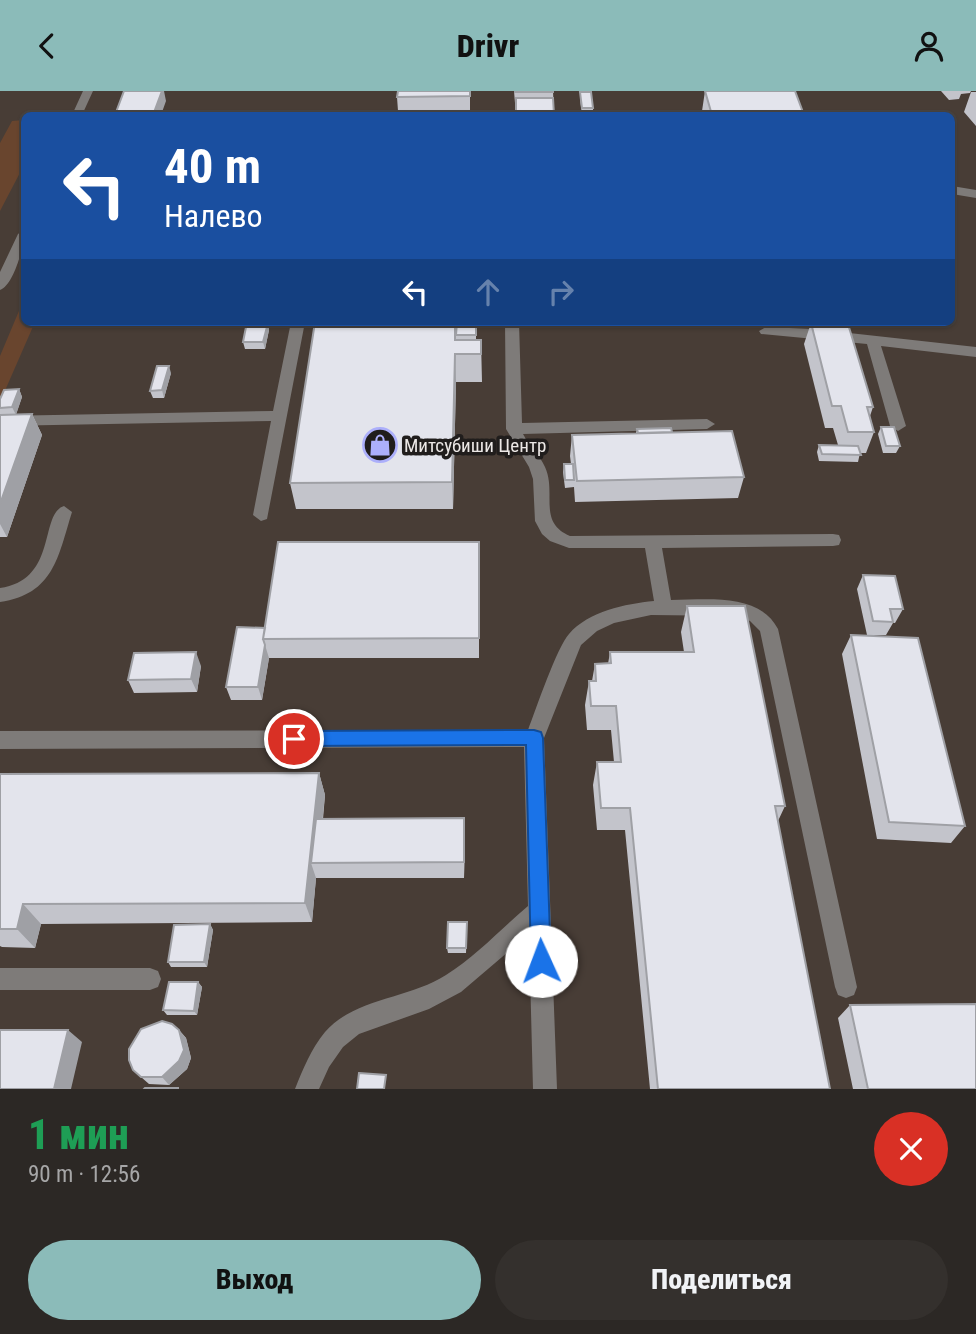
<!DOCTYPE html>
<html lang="ru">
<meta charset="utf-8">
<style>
:root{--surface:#2c2825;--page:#34302d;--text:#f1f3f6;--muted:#a6a6a7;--line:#484442;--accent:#8bbbb9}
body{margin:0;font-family:"Roboto Condensed",sans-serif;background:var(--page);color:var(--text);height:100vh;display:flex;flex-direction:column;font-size:26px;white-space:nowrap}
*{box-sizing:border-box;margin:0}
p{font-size:23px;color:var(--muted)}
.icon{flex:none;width:38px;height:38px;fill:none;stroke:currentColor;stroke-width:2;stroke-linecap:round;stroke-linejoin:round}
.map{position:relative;height:998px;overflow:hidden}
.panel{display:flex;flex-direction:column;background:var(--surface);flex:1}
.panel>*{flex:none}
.hud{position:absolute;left:21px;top:21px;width:934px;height:214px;border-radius:10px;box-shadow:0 2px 5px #0004,0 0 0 2px var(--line);background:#1a4fa0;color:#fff;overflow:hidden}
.pin{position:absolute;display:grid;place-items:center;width:60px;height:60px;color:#fff;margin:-30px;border:4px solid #fff;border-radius:50%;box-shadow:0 2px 7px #0007}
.me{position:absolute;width:77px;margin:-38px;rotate:358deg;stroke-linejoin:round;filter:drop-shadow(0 0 5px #0008)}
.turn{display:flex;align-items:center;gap:24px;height:147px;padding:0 28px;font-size:32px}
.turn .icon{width:91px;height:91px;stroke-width:2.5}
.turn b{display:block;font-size:49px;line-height:60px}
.lanes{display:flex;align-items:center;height:66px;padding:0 28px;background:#0003;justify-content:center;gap:35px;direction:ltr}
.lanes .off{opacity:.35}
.round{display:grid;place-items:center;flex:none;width:74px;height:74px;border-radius:37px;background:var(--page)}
.summary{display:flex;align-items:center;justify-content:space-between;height:119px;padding:0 28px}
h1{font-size:42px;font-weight:800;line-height:52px;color:#1e9e55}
.action{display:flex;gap:14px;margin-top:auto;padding:14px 28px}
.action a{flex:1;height:80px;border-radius:42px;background:var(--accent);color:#111;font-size:28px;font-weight:800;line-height:80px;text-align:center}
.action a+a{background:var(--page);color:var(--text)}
header{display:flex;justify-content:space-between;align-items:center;height:91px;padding:0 28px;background:var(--accent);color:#111;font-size:32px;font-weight:800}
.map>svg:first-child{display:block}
</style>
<header><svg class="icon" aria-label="back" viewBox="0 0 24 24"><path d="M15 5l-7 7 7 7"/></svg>Drivr<svg class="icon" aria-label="person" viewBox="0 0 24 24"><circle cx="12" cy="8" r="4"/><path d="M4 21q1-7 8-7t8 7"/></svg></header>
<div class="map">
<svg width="976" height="998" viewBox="0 0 976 998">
<rect width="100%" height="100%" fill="#3b3531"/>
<path fill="#483d36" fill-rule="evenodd" d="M0 0H976V998H0ZM24 24H952V231H24Z"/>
<path fill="#69452e" d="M24 29V74L0 120V52L12 30Z
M24 208V231H35L0 311V265Z"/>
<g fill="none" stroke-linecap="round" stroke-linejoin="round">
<path fill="#7e7b79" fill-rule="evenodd" d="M83 0H93L82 24H72Z
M952 95 976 99V107L952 103Z
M24 139C25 153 14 194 0 199V181L18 143Z
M291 231H305L267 428 261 430 253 424 271 330 0 335V325L273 320Z
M505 231H519L522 332 707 328 715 333 707 338 523 343C529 355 540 364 545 376 557 402 537 431 570 445L833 443 839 444 841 449 839 454 833 455 662 457 671 509C706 509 759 501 778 538L857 896 854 904 846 907 838 904 835 896 760 540 750 530 738 525 651 524 614 532 597 540 581 554 544 647 557 998H533L529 843 461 901 429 918 359 943 343 956 329 976 319 998H295C303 978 311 958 325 941 354 907 409 908 446 884 476 865 501 838 528 815L524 656 0 658V640L528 639C536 618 557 556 569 543 589 520 625 513 654 510L645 457H569L550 450 542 443 535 430 533 388 529 376 506 338Z
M766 236 813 238 976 256V266L881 255 906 335 898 340 890 335 867 253 761 243 759 240Z
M64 415 72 421C58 466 54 503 0 511V497C58 489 39 423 64 415Z
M0 877H150L158 880 161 888 158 896 150 899H0Z"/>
</g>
<path fill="#c3c4cb" d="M470 0V20H398L397 6Z
M514 0H553L554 24H516Z
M705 0 804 24H703L702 20Z
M941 0H971L970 2 961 3 959 8 949 9Z
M580 1 593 17V24H582L580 8Z
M971 1H976V35L964 21Z
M247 231H267L269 239 265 258H245L243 251Z
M315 231H476V249H481L482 291H456L453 418H296L290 392Z
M811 232 873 316 870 325 874 341 866 362H860L858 371 819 370 817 361 819 354H838L833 337H825L804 253Z
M171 282 164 307H153L150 300Z
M19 298 22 306 16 323H32L42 344 7 446H0V308Z
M881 336 900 355 896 362H883L878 343Z
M637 338 672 341 744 386 738 407 575 411 574 396 565 397 563 381 564 373H571L570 365 572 344 636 342Z
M479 451V567H269L262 609H231L226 596 265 537Z
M863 484 903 518 895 532H893L886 544H867L857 498Z
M687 515 785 715 778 730 830 998H650L625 739H597L593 694 597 671H614L611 639H587L585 614 589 590H592L595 573H608L610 561H684L681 541Z
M851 544 965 735 951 752 877 748 842 563Z
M201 575 197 601 134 602 128 589Z
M319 682 325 704 323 728 465 744 464 787H316L312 831 41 833 35 857 2 856 0 855V683Z
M467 831 466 862H448L447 857Z
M210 833 213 839 207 876H171L168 871Z
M198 891 202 896 197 924H167L163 919Z
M850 914 976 998H853L838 927Z
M179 939 186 947 191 967 187 978 169 994 149 993 133 979Z"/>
<path fill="#9fa0a5" d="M162 0H164L166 10 161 24H153Z
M268 232 269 239 265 258 263 251Z
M455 263 456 291 453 418 452 391Z
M169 275 171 282 164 307 162 299Z
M19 298 22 306 16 324 12 316Z
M32 323 42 344 7 446 0 433V413Z
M265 554 269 567 262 609 258 596Z
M196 561 201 575 197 601 191 588Z
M319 682 325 704 318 772H311L316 787 312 831 305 812Z
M464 727 465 744 464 787Z
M23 813 41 833 35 857 17 838Z
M210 833 213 839 207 876 204 871Z
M198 891 202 896 197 924 194 920Z
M68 939 82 951 71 998H54Z
M179 939 186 947 191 967 187 978 169 994 162 986Z"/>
<path fill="#e3e4ec" stroke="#9fa0a5" stroke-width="2" d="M124 0H162L153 24H115Z
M398 0H470V5L397 6Z
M515 0H553V1H515Z
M705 0H795L804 24H712Z
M580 1H591L593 17H582Z
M516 7H553L554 24H516Z
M247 231 268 232 263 251H243Z
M315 231H455V249H481V263H455L452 391 290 392Z
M457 231H476V244H456Z
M811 232 848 233 873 316H867L874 341H848L841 315H832Z
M157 275H169L162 299 150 300Z
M19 298 12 316 0 317V308L4 299Z
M32 323 0 413V324Z
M881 336H894L900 355H886Z
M671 337 672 341 638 342 637 338Z
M732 340 744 386 577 390 572 344Z
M819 354 858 355 861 364 822 363Z
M564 373H573L574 389H565Z
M278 451H479V547L263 548Z
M863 484 895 485 903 518H890L893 531 873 530Z
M687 515H745L785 715H775L830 998H658L630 717H601L597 671H621L616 615H591L589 590H596L595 573 611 572 610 561H694Z
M237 536 265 537 263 548 265 554 258 596H226Z
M851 544 918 547 965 735 889 731Z
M196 561 191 588 128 589 134 562Z
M319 682 305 812 23 813 17 838H0V683Z
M464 727V771L311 772 316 728Z
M448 831H467L466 857H447Z
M210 833 204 871H168L174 834Z
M169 891H198L194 920 163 919Z
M976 913V998H868L850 914Z
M162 930 172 933 179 939 184 959 179 970 162 986H141L133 979 129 969V958L141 938Z
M0 939H68L54 998H0Z
M359 982 386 984 384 998H357Z
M145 997H179L144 998Z"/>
<path fill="#1a73e8" stroke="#114b97" stroke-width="2" d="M534 639 541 641 543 647 551 870 548 877 541 880 534 877 531 870 526 654 294 655 288 653 285 648 288 642 294 640Z"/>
<defs>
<g id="shop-ring" transform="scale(1.75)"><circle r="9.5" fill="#201d1c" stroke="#acaffb" stroke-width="1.5"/><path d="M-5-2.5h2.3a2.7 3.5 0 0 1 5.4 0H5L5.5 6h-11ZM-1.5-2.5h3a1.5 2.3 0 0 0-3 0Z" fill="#acaffb"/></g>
</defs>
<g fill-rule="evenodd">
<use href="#shop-ring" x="380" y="354"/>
</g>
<g text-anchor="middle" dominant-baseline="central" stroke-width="7" stroke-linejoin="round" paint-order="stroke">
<g font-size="19" fill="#ece8e6" stroke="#201d1c" text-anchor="start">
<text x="404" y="354">Митсубиши Центр</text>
</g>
</g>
</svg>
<div class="pin" style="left:294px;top:648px;background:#d93025"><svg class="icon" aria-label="arrive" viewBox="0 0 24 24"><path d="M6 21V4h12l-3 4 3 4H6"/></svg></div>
<svg class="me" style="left:541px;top:870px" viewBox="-20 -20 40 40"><circle r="19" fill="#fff"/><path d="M0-13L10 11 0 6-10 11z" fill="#1a73e8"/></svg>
<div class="hud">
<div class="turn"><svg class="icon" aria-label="left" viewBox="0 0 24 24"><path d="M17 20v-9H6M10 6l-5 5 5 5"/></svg><div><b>40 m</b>Налево</div></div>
<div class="lanes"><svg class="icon" aria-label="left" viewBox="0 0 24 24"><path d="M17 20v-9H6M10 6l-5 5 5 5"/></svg><svg class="icon off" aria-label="ahead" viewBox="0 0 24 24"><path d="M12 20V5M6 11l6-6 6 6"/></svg><svg class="icon off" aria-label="right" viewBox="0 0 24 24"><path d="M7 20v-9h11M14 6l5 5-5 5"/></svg></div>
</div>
</div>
<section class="panel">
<div class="summary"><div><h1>1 мин</h1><p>90 m · 12:56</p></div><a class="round" style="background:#d93025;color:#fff"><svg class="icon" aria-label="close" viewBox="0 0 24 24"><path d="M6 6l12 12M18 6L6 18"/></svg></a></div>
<div class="action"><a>Выход</a><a>Поделиться</a></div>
</section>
